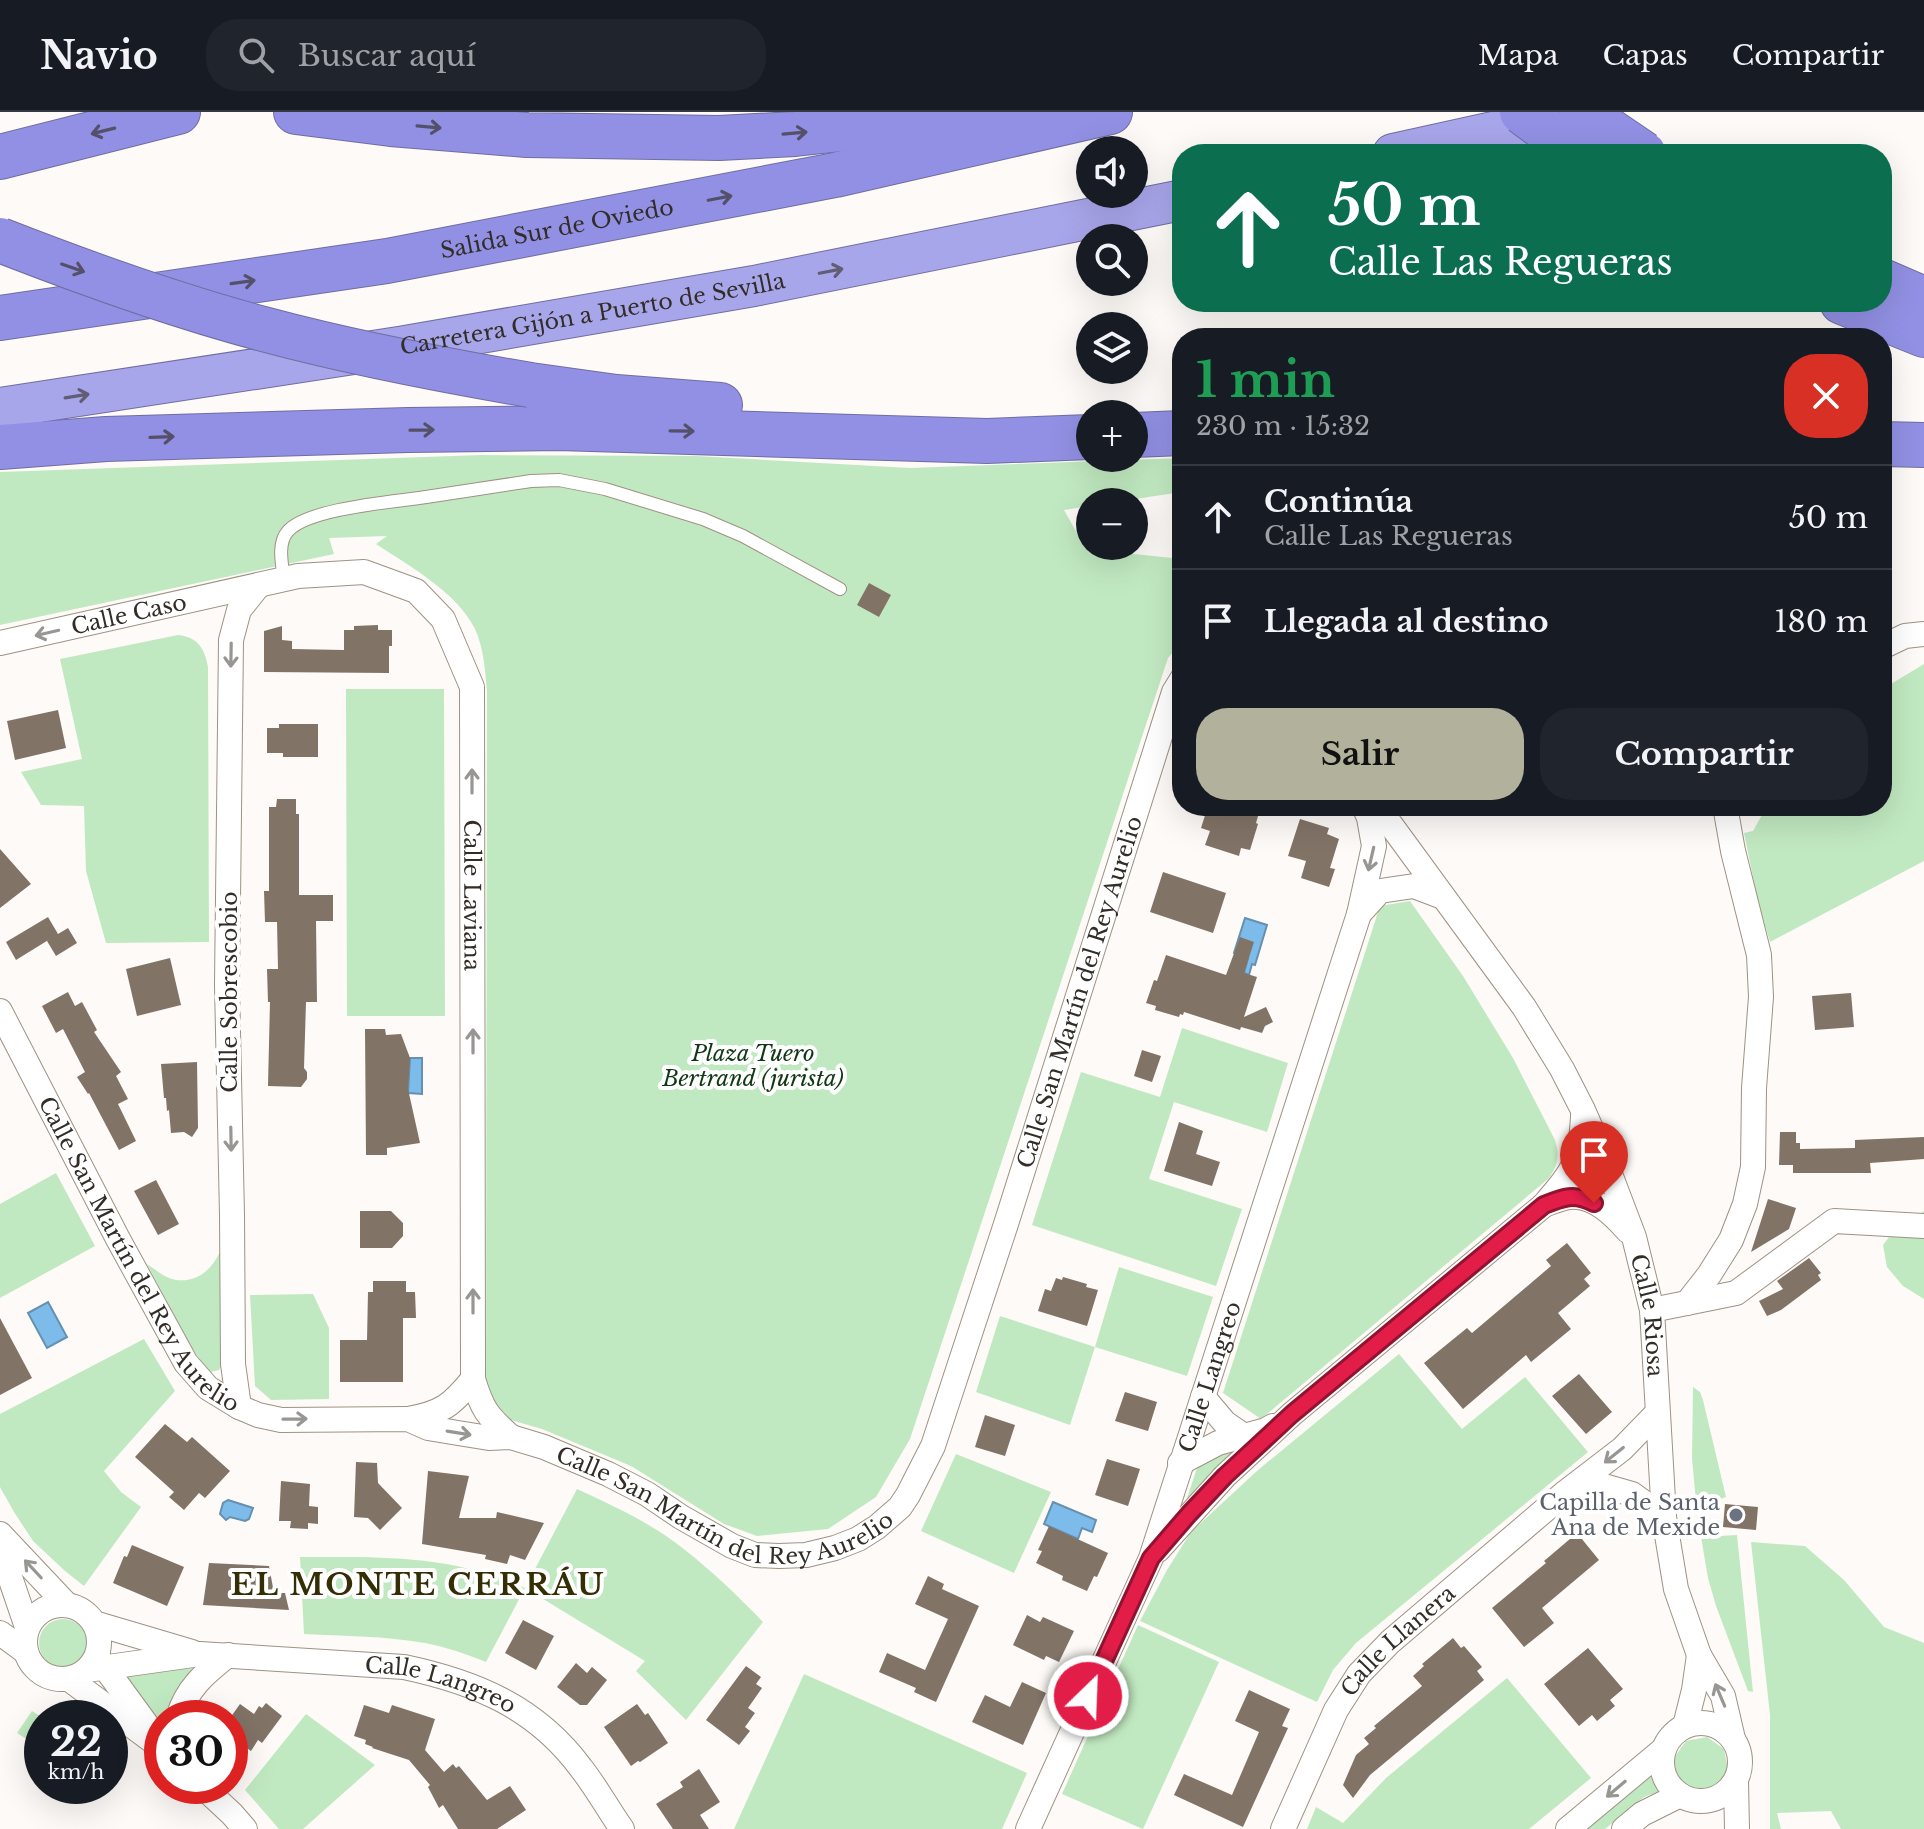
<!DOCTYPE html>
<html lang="es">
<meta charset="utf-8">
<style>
:root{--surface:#171b24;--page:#20242c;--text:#f1f3f6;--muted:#9ea1a6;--line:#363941;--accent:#b2b19c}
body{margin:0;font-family:"Libre Baskerville",serif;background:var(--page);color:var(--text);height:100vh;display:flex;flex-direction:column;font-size:30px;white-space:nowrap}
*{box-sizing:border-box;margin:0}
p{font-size:26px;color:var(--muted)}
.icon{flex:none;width:44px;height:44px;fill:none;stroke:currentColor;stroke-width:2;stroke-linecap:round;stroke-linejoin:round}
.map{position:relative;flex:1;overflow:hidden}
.side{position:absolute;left:1172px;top:216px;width:720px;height:488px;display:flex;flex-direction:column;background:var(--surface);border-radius:32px;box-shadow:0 8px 32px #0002}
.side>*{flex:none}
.top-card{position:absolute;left:1172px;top:32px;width:720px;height:168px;border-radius:32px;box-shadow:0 8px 32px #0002;background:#0b6e4f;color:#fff;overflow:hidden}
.controls{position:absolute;left:1076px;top:24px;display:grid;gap:16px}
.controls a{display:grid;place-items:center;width:72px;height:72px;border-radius:50%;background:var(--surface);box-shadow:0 8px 32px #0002;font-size:40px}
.speed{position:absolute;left:24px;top:1588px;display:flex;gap:16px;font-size:40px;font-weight:700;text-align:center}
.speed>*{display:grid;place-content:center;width:104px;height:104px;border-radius:50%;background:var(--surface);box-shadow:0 8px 32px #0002;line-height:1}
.speed small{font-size:20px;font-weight:400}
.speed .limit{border:12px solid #d22;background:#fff;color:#111}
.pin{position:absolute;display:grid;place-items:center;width:68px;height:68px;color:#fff;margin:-82px -34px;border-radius:50% 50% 50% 0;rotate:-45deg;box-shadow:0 0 8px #0007}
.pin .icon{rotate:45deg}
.me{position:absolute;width:88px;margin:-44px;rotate:24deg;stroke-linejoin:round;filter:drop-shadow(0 0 6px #0008)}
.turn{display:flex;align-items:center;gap:28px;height:168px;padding:0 24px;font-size:36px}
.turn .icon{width:104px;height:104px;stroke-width:2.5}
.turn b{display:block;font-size:56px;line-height:68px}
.round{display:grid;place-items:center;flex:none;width:84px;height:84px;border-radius:32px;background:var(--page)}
.overview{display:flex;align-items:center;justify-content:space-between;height:136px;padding:0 24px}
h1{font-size:48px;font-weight:800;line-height:60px;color:#1e9e55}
.action{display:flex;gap:16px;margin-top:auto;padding:16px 24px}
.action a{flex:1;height:92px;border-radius:32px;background:var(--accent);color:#111;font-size:32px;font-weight:800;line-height:92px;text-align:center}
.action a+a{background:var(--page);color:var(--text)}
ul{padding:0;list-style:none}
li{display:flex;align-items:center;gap:24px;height:104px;padding:0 24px;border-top:2px solid var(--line)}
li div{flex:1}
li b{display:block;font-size:30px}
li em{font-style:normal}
header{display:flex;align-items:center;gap:48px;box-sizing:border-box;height:112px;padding:0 40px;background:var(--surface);border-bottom:2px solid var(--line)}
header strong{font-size:38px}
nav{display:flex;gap:44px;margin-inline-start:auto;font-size:28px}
.search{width:560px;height:72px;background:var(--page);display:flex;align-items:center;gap:20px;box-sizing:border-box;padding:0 28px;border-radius:32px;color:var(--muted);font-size:30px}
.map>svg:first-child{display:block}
</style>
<header>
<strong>Navio</strong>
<div class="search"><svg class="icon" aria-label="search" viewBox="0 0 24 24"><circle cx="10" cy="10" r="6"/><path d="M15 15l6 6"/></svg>Buscar aquí</div>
<nav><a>Mapa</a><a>Capas</a><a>Compartir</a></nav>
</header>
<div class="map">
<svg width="1924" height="1717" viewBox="0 0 1924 1717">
<rect width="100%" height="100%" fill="#fdfaf7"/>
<path fill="#c1e9c1" d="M481 343 696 344 910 356 1182 346V380L1115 390H1090V394L1064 398 1086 437 1182 447V529L1168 546 910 1327 876 1385 828 1417 757 1424 724 1412 631 1354 542 1317 504 1306 490 1289 486 1268 487 579C485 558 484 537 475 517 457 480 409 454 376 432L387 424 329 426 334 442 0 513V360Z
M178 523C198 525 205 537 208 555L209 830 106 831 86 759 84 694 41 693 21 660 82 647 60 547Z
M1924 552V749L1770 830 1758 790 1744 721 1753 719 1767 694H1882V575L1891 572Z
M346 577H444L445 904H347Z
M1410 789 1463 864 1513 946 1555 1028C1560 1044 1558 1054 1548 1067L1261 1307 1223 1281 1380 794Z
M1182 916 1288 951 1267 1020 1174 990 1149 1067 1242 1097 1216 1174 1032 1113 1081 960 1160 985Z
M56 1061 95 1134 0 1186V1092Z
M1924 1099V1187L1903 1174 1887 1155 1883 1133 1889 1125Z
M223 1132V1250L219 1258 211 1260 205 1255 190 1233 147 1152C156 1158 165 1166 176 1168 201 1171 216 1153 223 1132Z
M1119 1155 1213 1185 1187 1264 1095 1235 1070 1313 976 1280 1000 1204 1095 1235Z
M313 1182 329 1216V1287L271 1288 255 1274 250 1183Z
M144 1227 175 1279 104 1359 121 1380 141 1395 84 1474 65 1459 33 1429 14 1400 0 1375V1302Z
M1399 1242 1462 1317 1525 1265 1588 1340 1356 1531 1333 1558 1317 1590 1140 1509 1167 1458 1191 1420 1258 1358Z
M1693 1275 1700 1280 1703 1288 1726 1385 1701 1394 1696 1390 1692 1346Z
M1239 1335 1185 1392 1198 1353Z
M956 1342 1051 1380 1014 1461 921 1419Z
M577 1377C614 1394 653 1412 685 1438 713 1460 738 1484 763 1510L686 1608 636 1559 645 1549 525 1476 486 1550C466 1542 446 1535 425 1531 385 1524 344 1524 304 1522L300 1445C381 1445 449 1442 525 1476Z
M1737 1423 1753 1580 1748 1579 1716 1494 1708 1466 1701 1425Z
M1751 1430 1805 1434 1844 1468 1884 1515 1924 1531V1717H1841L1831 1699 1777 1701 1781 1717H1770V1603Z
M39 1531a24 24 0 1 1 48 0a24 24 0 1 1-48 0Z
M1138 1513 1219 1550 1143 1717 1062 1682Z
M196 1556 172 1606H162V1614L122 1562 153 1558Z
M804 1562 1027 1661 1002 1717H734Z
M1507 1566 1591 1666 1529 1717H1307L1316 1695 1343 1711 1386 1666Z
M32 1599 43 1606 42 1637 17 1621Z
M306 1602 375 1653 303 1717H279L245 1678Z
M1707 1625 1724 1637 1728 1658 1716 1676 1694 1679 1677 1666 1674 1646 1686 1629Z
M1652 1660 1660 1679 1644 1685 1605 1717H1584Z"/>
<path fill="#7dbbeb" stroke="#6690b0" stroke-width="2" d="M1245 806 1267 813 1255 853 1252 852 1249 863 1244 861 1248 846 1234 841Z
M410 946H422V982L408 981Z
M48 1190 67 1225 47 1236 28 1201Z
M228 1388 253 1396 249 1407 245 1409 230 1405 226 1408 220 1402 223 1391Z
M1053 1390 1096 1408 1092 1420 1082 1416 1078 1427 1044 1412Z"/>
<path fill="#827367" d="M869 471 891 483 879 505 857 493Z
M378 513V518H392V534H389V561L264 560V519L282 514V528L292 529V537L344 538V518H354V514Z
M58 598 66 636 15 648 7 609Z
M279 612H318V645H283V641H267V616H279Z
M277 687H296V702H299V783H333V809H316L317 890H306L304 956 307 960V967L301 975 268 974 270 890H268L267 857H278L277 810H265L264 779H269V695H276Z
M1208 694H1261L1256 711 1258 712 1250 738 1241 736 1239 744 1205 733 1210 719 1201 716Z
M1300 707 1329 716 1327 722 1339 727 1330 756 1335 757 1329 775 1301 766 1306 749 1288 744Z
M0 737 31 772 0 796Z
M1163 760 1226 781 1213 821 1150 800Z
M48 805 58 822 68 816 77 831 56 844 47 829 50 827 16 848 6 830Z
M1240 825 1254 830 1244 861 1257 865 1244 905 1266 895 1273 910 1265 914 1262 921 1241 915 1240 918 1184 900 1183 903 1180 902 1179 905 1155 898 1156 894 1146 891 1154 868 1157 869 1166 843 1226 863Z
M170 846 181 893 137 904 126 857Z
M68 880 75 894 82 890 97 918 94 920 121 960 116 964 128 987 118 992 136 1029 119 1038 89 981 88 982 77 965 85 960 63 917 56 921 42 894Z
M1851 881 1854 915 1815 918 1812 884Z
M365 917H385L386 923 401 922 410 946 408 977 420 1031 387 1036V1043H366Z
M1142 938 1161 944 1152 970 1134 964Z
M197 950 198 1016 192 1025 184 1020 171 1021 169 998 167 999 166 986H164L161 952Z
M1179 1010 1203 1019 1196 1042 1220 1050 1212 1074 1164 1059Z
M1780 1020H1796V1031H1800V1037L1855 1036V1028L1924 1025V1047L1870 1051 1871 1061H1793V1053H1779Z
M156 1068 179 1112 158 1123 134 1079Z
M1768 1087 1796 1096 1789 1117 1751 1140Z
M360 1099H391L403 1111V1124L392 1136H360Z
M1567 1131 1591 1161 1584 1167 1590 1174 1558 1201 1571 1217 1531 1250 1526 1243 1463 1297 1424 1251 1467 1216 1472 1221 1551 1154 1546 1148Z
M1809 1146 1821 1161 1818 1163 1821 1168 1781 1198 1767 1204 1759 1189 1783 1177 1777 1169Z
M1063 1165 1087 1172 1086 1175 1098 1178 1087 1214 1038 1199 1045 1177 1051 1179 1056 1166 1062 1168Z
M373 1169H406V1180H415L416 1206H403V1270H340V1228H367L368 1180H373Z
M0 1206 32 1266 0 1283Z
M1579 1262 1612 1300 1586 1322 1552 1284Z
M1125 1280 1157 1290 1148 1319 1115 1309Z
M985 1303 1015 1313 1005 1344 975 1335Z
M165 1312 187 1330 192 1325 230 1359 205 1386 199 1381 184 1398 169 1385 174 1380 135 1345Z
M1107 1347 1140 1357 1128 1394 1095 1383Z
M356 1350 377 1351 378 1371 402 1396 380 1418 368 1406 354 1405Z
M428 1359 469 1364 459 1406H496L497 1400 544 1411 525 1448 510 1443 507 1452 485 1447 486 1443 422 1432Z
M281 1369 310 1372 309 1394 318 1395V1412L308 1411V1417L290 1416 291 1409H279Z
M1725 1392 1758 1395 1756 1418 1723 1415Z
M1049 1414 1108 1441 1097 1465 1094 1464 1087 1479 1062 1468 1063 1464 1036 1451 1042 1439 1038 1438Z
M1577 1421 1599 1448 1542 1496 1554 1511 1524 1535 1492 1496 1546 1451 1544 1449Z
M132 1433 184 1455 167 1494 113 1471 124 1444 127 1445Z
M209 1451 269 1454 274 1481H285L289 1498 203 1493Z
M928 1464 944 1472 942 1477 979 1494 936 1590 914 1580 916 1576 879 1560 887 1541 925 1558 948 1507 915 1492Z
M1027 1503 1040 1510 1043 1505 1074 1519 1059 1550 1046 1544 1044 1548 1013 1533Z
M523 1508 554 1524 536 1558 505 1541Z
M1453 1526 1461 1536 1464 1534 1482 1555 1477 1559 1484 1568 1370 1663 1353 1686 1343 1673 1356 1643 1369 1632 1364 1626 1376 1616 1374 1614 1422 1574 1413 1564 1424 1554 1422 1552Z
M1588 1536 1623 1577 1610 1588 1615 1594 1597 1609 1592 1603 1579 1614 1544 1572Z
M576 1551 587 1561 592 1555 607 1568 587 1593H580L557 1575Z
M746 1554 761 1565 756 1572 762 1576 748 1596 755 1601 745 1615 750 1619 739 1633 706 1608Z
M1022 1570 1046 1581 1023 1633 972 1610 985 1583 1010 1595Z
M1249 1578 1290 1597 1282 1614 1288 1616 1243 1715 1174 1683 1184 1662 1232 1683 1259 1620 1235 1609Z
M266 1591 282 1604 262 1631 258 1628 251 1639 230 1624V1606L240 1592 254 1602 259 1594 262 1596Z
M637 1592 645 1603 648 1601 668 1631 640 1650 638 1649 631 1654 604 1615Z
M364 1593 389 1601 392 1593 435 1607 425 1638 444 1660 453 1652 456 1656 459 1654 487 1688 510 1674 526 1698 497 1717H458L443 1693 439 1696 428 1675 430 1673 409 1648 372 1636 373 1635 365 1632 366 1628 354 1624Z
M699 1657 720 1690 700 1703 709 1717H673L656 1692 683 1675 680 1670Z"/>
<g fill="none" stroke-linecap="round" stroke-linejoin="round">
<g stroke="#9e9283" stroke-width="14">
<path id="service" d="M284 467C282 452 277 431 288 419 309 396 394 390 426 385 461 380 496 374 531 369L559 368 605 377 703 407 743 424 840 477"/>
</g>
<g stroke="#9e9283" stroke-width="26">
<g id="minor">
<path id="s1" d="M0 531 298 464 364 460 416 479 443 507 472 575 473 1267C482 1297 487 1304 511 1325"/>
<path d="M1882 535 1905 524 1924 522"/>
<path id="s2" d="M1375 694 1391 713 1524 895 1562 957 1583 998 1604 1046 1634 1125 1652 1198 1664 1405 1676 1477 1699 1543 1723 1584 1733 1627"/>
<path d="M1359 802 1380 779 1414 774 1443 785"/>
<path id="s3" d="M0 899 118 1127 186 1251 208 1276 239 1295 258 1303 281 1308 408 1307 428 1316 458 1321 489 1326 511 1325 544 1335 608 1362 647 1382 681 1405 732 1434 755 1443 779 1444 806 1443 835 1436 858 1427 877 1415 900 1395 908 1383 933 1334 1006 1112 1174 580 1182 567"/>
<path d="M1544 1093C1552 1090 1561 1086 1569 1085 1593 1082 1613 1102 1628 1119"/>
<path d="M1687 1191 1709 1163 1731 1128 1745 1092 1753 1055 1754 976 1761 885 1759 843 1733 739 1725 694"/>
<path d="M1652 1198 1736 1181 1834 1109 1924 1114"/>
<path d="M1203 1285 1225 1311 1244 1324"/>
<path d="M239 1295 233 1252 232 1103 227 873 231 528 239 498 259 473"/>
<path d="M408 1307C442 1301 452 1293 473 1267"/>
<path d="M1180 1351 1218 1331 1266 1318 1273 1314"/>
<path d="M1572 1379 1604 1374 1632 1382 1664 1405"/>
<path d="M0 1422 66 1492"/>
<path d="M0 1436 27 1515"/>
<path d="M1158 1438 1225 1364 1292 1302 1544 1093C1573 1059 1581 1050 1583 1004"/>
<circle cx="62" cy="1530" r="37"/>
<path d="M94 1511 192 1540"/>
<path d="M0 1521 26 1540"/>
<path d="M98 1546 152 1620"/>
<path id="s4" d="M87 1558 200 1542 404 1555C475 1570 536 1595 581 1656 596 1675 608 1697 622 1717"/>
<path d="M69 1567 162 1636"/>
<path d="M178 1606C186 1577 205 1561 228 1543"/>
<circle cx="1701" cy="1650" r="39"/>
<path d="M1685 1614 1694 1578 1699 1543"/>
<path d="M1736 1669 1737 1717"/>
<path d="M202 1674 232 1702 245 1717"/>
<path id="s5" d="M1028 1717 1151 1446 1359 802 1374 734 1369 706 1364 694"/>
<path id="s6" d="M1283 1717 1336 1598 1359 1562 1390 1530 1566 1380 1622 1337 1657 1301"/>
<path d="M1568 1717 1664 1637"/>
<path d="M1624 1717 1642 1702 1680 1683"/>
</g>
</g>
<g stroke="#706da2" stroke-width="42">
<g id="trunk">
<path d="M1393 42 1561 5"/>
<path id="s7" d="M0 296 399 235 754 174 1182 88"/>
</g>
</g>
<g stroke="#706da2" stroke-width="46">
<g id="motorway">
<path d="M296 0 391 12 527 23 719 26 795 22 998 0"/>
<path d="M0 45 178 0"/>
<path d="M1882 169 1924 187"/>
<path d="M1842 190 1924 223"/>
<path id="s8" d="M0 206 387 149 835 63 1110 0"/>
<path d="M530 273 616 285 720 293"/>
<path d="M1134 323 1182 321"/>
<path d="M1882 332 1924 333"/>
<path d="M0 335 106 327 408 318 558 316 987 329 1090 325"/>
</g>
</g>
<use href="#service" stroke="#fff" stroke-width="12"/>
<use href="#minor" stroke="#fff" stroke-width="24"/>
<use href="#trunk" stroke="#a8a6ea" stroke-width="40"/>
<use href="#motorway" stroke="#9290e4" stroke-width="44"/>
<g stroke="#706da2" stroke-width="46" stroke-linecap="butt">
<path id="motorway-bridge" d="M1522 0 1579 42
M1582 0 1644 42
M0 128C87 162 176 194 267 218 353 241 442 258 530 273"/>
</g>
<use href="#motorway-bridge" stroke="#9290e4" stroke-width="44"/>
</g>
<defs><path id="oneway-shaft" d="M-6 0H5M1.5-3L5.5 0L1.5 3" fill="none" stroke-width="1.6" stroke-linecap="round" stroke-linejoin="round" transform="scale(2)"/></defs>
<g stroke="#545069">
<use href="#oneway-shaft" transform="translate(429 15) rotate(5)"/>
<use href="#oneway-shaft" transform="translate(103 19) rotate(166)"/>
<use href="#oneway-shaft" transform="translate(795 21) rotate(-5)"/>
<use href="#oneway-shaft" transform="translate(720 86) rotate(-11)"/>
<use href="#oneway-shaft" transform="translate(73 156) rotate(19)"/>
<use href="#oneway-shaft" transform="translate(243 170) rotate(-8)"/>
<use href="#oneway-shaft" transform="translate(422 318) rotate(-1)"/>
<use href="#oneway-shaft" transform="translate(682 319) rotate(1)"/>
<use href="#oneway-shaft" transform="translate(162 325) rotate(-2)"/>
</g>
<g stroke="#615d75">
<use href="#oneway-shaft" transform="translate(831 159) rotate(-11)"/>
<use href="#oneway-shaft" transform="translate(77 284) rotate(-9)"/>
</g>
<g stroke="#989693">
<use href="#oneway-shaft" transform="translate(47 521) rotate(167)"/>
<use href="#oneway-shaft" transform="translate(231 543) rotate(91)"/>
<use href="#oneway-shaft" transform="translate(472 669) rotate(-90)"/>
<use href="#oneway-shaft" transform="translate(1371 747) rotate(103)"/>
<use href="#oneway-shaft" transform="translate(473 929) rotate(-90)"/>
<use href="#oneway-shaft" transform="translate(231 1027) rotate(89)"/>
<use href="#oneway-shaft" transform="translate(473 1189) rotate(-90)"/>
<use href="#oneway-shaft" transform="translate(295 1307) rotate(-1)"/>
<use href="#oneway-shaft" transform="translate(459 1321) rotate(9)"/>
<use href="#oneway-shaft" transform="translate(1614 1343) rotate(141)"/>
<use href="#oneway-shaft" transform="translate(33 1457) rotate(-133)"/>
<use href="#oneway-shaft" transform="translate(1720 1583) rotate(-113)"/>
<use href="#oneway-shaft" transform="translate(1616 1677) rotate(140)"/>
</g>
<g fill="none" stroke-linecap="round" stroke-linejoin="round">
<g stroke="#92132f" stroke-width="20">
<path id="route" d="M1088 1584 1151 1446 1189 1402 1225 1364 1292 1302 1544 1093C1564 1085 1574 1081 1594 1091"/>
</g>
<use href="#route" stroke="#e11d48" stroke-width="14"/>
</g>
<circle fill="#6b7280" stroke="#fff" stroke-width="3" cx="1736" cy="1403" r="8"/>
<g text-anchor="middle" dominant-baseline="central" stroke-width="8" stroke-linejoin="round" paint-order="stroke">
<g font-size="22" fill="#322d27" stroke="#fff">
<text stroke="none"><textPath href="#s8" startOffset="564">Salida Sur de Oviedo</textPath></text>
<text stroke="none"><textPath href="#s7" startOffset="600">Carretera Gijón a Puerto de Sevilla</textPath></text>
<text stroke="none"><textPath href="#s1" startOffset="132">Calle Caso</textPath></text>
<text stroke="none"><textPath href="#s1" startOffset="748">Calle Laviana</textPath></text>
<text transform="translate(229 880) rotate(-90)">Calle Sobrescobio</text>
<text stroke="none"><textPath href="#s3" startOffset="1722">Calle San Martín del Rey Aurelio</textPath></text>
<text stroke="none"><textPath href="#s3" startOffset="282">Calle San Martín del Rey Aurelio</textPath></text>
<text stroke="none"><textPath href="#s2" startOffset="586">Calle Riosa</textPath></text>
<text stroke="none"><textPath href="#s5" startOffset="488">Calle Langreo</textPath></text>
<text stroke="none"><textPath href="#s3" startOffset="978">Calle San Martín del Rey Aurelio</textPath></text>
<text stroke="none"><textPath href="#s6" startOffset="224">Calle Llanera</textPath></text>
<text stroke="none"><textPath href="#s4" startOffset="358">Calle Langreo</textPath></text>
</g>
<g font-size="22" font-style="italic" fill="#113815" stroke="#fff">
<text x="753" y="941">Plaza Tuero<tspan x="753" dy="25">Bertrand (jurista)</tspan></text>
</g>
<g font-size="22" fill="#5b616d" stroke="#fff" text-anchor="end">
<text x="1720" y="1390">Capilla de Santa<tspan x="1720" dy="25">Ana de Mexide</tspan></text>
</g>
<g font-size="30" font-weight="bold" letter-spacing="2" fill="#332e03" stroke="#fff">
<text x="418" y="1472">EL MONTE CERRÁU</text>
</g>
</g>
</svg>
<div class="controls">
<a><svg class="icon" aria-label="sound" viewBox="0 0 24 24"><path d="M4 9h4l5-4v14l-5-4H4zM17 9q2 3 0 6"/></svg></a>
<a><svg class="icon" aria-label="search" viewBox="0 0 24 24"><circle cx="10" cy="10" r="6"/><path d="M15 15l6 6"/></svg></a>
<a><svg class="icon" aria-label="layers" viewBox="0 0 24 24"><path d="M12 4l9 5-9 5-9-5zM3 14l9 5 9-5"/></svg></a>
<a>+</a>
<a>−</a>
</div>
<div class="speed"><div>22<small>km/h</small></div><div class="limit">30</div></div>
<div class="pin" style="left:1594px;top:1091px;background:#d93025"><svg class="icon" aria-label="arrive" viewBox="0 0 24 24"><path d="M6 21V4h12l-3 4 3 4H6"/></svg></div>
<svg class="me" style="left:1088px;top:1584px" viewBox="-20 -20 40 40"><circle r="17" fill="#e11d48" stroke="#fff" stroke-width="3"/><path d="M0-11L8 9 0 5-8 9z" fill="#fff"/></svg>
<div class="top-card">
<div class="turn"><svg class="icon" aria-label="ahead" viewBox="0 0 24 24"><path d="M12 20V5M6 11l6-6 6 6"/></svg><div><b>50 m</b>Calle Las Regueras</div></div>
</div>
<section class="side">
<div class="overview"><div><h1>1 min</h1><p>230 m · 15:32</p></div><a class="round" style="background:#d93025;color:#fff"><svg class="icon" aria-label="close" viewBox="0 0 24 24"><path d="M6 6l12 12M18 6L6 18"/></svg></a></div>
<ul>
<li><svg class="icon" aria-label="ahead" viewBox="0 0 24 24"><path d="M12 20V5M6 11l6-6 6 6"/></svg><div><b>Continúa</b><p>Calle Las Regueras</p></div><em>50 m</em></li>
<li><svg class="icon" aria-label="arrive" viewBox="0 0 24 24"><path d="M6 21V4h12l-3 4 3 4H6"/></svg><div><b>Llegada al destino</b></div><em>180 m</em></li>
</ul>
<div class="action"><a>Salir</a><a>Compartir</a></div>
</section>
</div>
